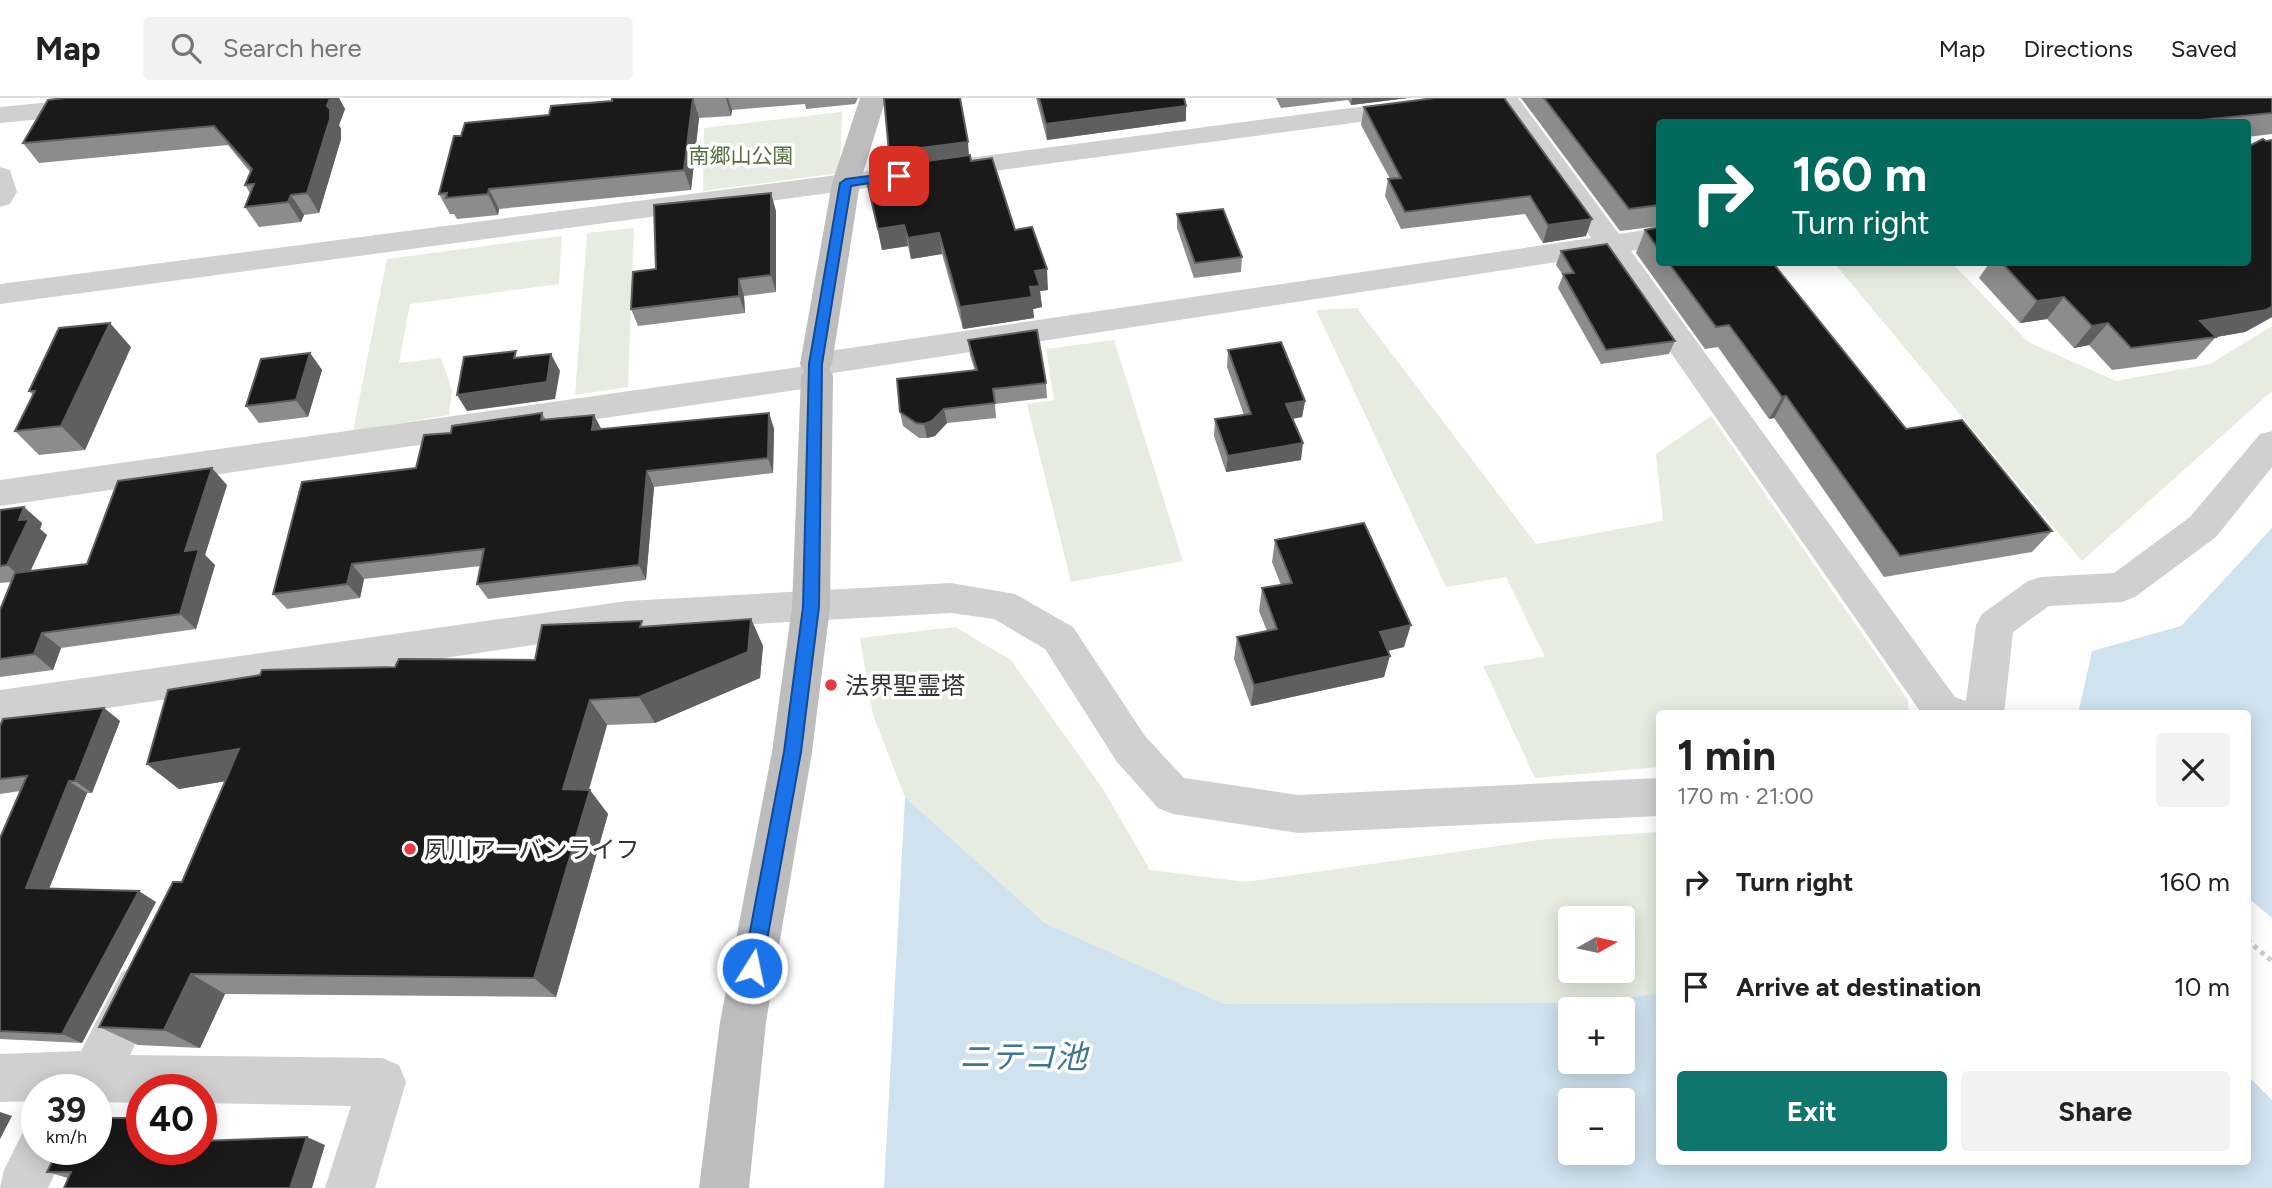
<!DOCTYPE html>
<meta charset="utf-8">
<style>
:root{--surface:#fff;--page:#f2f2f2;--text:#222;--muted:#767676;--line:#e0e0e0;--accent:#0f766e}
body{margin:0;font-family:Figtree,"Noto Sans JP",sans-serif;background:var(--page);color:var(--text);height:100vh;display:flex;flex-direction:column;font-size:26px;white-space:nowrap}
*{box-sizing:border-box;margin:0}
p{font-size:23px;color:var(--muted)}
.icon{flex:none;width:38px;height:38px;fill:none;stroke:currentColor;stroke-width:2;stroke-linecap:round;stroke-linejoin:round}
.map{position:relative;flex:1;overflow:hidden}
.sheet{position:absolute;left:1656px;top:612px;width:595px;height:455px;display:flex;flex-direction:column;background:var(--surface);border-radius:7px;box-shadow:0 4px 18px #0003}
.sheet>*{flex:none}
.hud{position:absolute;left:1656px;top:21px;width:595px;height:147px;border-radius:7px;box-shadow:0 4px 18px #0003;background:#00695c;color:#fff;overflow:hidden}
.needle{width:46px;rotate:81deg}
.fabs{position:absolute;left:1558px;top:808px;display:grid;gap:14px}
.fabs a{display:grid;place-items:center;width:77px;height:77px;border-radius:7px;background:var(--surface);box-shadow:0 4px 18px #0003;font-size:35px}
.speed{position:absolute;left:21px;top:976px;display:flex;gap:14px;font-size:35px;font-weight:700;text-align:center}
.speed>*{display:grid;place-content:center;width:91px;height:91px;border-radius:50%;background:var(--surface);box-shadow:0 4px 18px #0003;line-height:1}
.speed small{font-size:18px;font-weight:400}
.speed .limit{border:10px solid #d22;background:#fff;color:#111}
.pin{position:absolute;display:grid;place-items:center;width:60px;height:60px;color:#fff;margin:-30px;border-radius:14px;box-shadow:0 4px 10px #0006}
.me{position:absolute;width:77px;margin:-38px;rotate:10deg;stroke-linejoin:round;filter:drop-shadow(0 0 5px #0008)}
.turn{display:flex;align-items:center;gap:24px;height:147px;padding:0 21px;font-size:32px}
.turn .icon{width:91px;height:91px;stroke-width:2.5}
.turn b{display:block;font-size:49px;line-height:60px}
.round{display:grid;place-items:center;flex:none;width:74px;height:74px;border-radius:7px;background:var(--page)}
.headline{display:flex;align-items:center;justify-content:space-between;height:119px;padding:0 21px}
h1{font-size:42px;font-weight:700;line-height:52px}
.primary-button{display:flex;gap:14px;margin-top:auto;padding:14px 21px}
.primary-button a{flex:1;height:80px;border-radius:7px;background:var(--accent);color:#fff;font-size:28px;font-weight:700;line-height:80px;text-align:center}
.primary-button a+a{background:var(--page);color:var(--text)}
ul{padding:0;list-style:none}
li{display:flex;align-items:center;gap:21px;height:105px;padding:0 21px}
li div{flex:1}
li b{display:block;font-size:26px}
li em{font-style:normal}
header{display:flex;align-items:center;gap:42px;box-sizing:border-box;height:98px;padding:0 35px;background:var(--surface);border-bottom:2px solid var(--line)}
header strong{font-size:33px}
nav{display:flex;gap:38px;margin-inline-start:auto;font-size:24px}
.search{width:490px;height:63px;background:var(--page);display:flex;align-items:center;gap:18px;box-sizing:border-box;padding:0 24px;border-radius:7px;color:var(--muted);font-size:26px}
.map>svg:first-child{display:block}
</style>
<header>
<strong>Map</strong>
<div class="search"><svg class="icon" aria-label="search" viewBox="0 0 24 24"><circle cx="10" cy="10" r="6"/><path d="M15 15l6 6"/></svg>Search here</div>
<nav><a>Map</a><a>Directions</a><a>Saved</a></nav>
</header>
<div class="map">
<svg width="2272" height="1090" viewBox="0 0 2272 1090">
<rect width="100%" height="100%" fill="#fff"/>
<path fill="#e6ecdf" fill-rule="evenodd" d="M842 14 840 75 703 93 704 30Z
M634 130 628 289 575 297 587 135Z
M562 138 559 186 410 206 399 265 441 260 452 292 449 317 353 333 387 161Z
M1834 165H1952L2028 244 2116 283 2210 266 2272 228V293L2082 463Z
M1357 210 1536 446 1663 423 1656 356 1711 318 1908 602 1909 616H1659V669L1535 680 1483 568 1545 559 1506 479 1446 489 1316 212Z
M1114 242 1183 463 1071 484 1027 306 1054 302 1046 251Z
M955 529 1011 562 1103 691 1150 772 1246 784 1547 741 1659 734V895L1600 904 1225 906 1045 825 905 699 873 617 860 540ZM1570 821H1622V873H1570Z"/>
<path fill="#cfe2ee" fill-rule="evenodd" d="M2272 430V820L2247 799V616H2078L2092 553 2181 528Z
M905 699 1045 825 1225 906 1600 904 1659 895V1064H2247V977L2272 1002V1090H884ZM1570 912H1622V964H1570ZM1570 1003H1622V1055H1570Z"/>
<g fill="none" stroke-linecap="round" stroke-linejoin="round">
<path stroke="#cdcdcd" stroke-width="5" stroke-dasharray="4.5 4.5" stroke-linecap="butt" d="M2247 842 2272 863"/>
<path fill="#d0d0d0" fill-rule="evenodd" d="M93 0H190L186 6 177 8 0 25V9Z
M1428 0H1518L1619 136 1659 130V148L1631 153 1955 599 1966 603 1976 527 1982 516 2028 483 2041 479 2114 475 2190 419 2260 336 2272 333V369L2216 439 2135 499 2122 504 2049 508 2013 534 2004 616H1922L1603 157 833 275 829 286 817 289 0 408V382L800 269 805 258 816 255 1591 140 1495 6 0 206V186Z
M0 69 10 72 17 94 10 106 0 109Z
M951 485 1015 496 1073 529 1145 638 1184 680 1298 697 1659 680V718L1298 735 1173 716 1158 710 1117 664 1045 551 994 521 951 515 627 533 0 626V592L627 503Z
M138 867 154 874 161 890 130 957 382 960 399 967 406 984 375 1090H325L351 1008 201 1005V992H142V1005L96 1004V992H37V1003L0 1004V956L81 953 122 874Z
M37 1029V1052H66L48 1090H0L4 1072 23 1034Z"/>
<path fill="#bdbdbd" fill-rule="evenodd" d="M860 0H886L860 85 832 266 829 271 833 278 830 509 812 654 766 924 749 1090H699L720 924 772 654 792 509 801 278 804 273 800 266 832 85Z"/>
</g>
<path fill="#8c8c8c" d="M65 0H339L345 11 339 27 341 31V41L319 115 304 117 301 124 259 129 245 109 250 95 245 87 250 74 228 47 39 65 23 45Z
M612 0H858L855 6 806 11 805 6 732 12 731 18 699 20 691 92 499 111 498 117 457 121 454 116H450L439 96 461 38 612 3Z
M1036 0H1184L1186 8V23L1047 42Z
M1276 0H1408L1351 7 1348 2 1281 10Z
M1435 0 1586 138 1543 145 1525 116 1401 131 1385 98 1388 81H1390L1361 27 1364 9Z
M1521 0H2272V36L2247 39V24H1659V128L1620 133Z
M2272 42V219L2245 234 2216 239 2196 261 2112 272 2089 247 2074 250 2047 221 2020 225 1979 180 1990 164H2247L2266 43Z
M971 63 1015 132 1048 192 1040 193 1042 209 1033 211 1034 220 963 231 942 156 911 161 908 148 882 152 866 79Z
M776 113V194L744 198 745 215 638 228 631 211 656 171Z
M1177 116 1242 159 1241 174 1194 180 1177 130Z
M1659 129V164H1772L1906 331 2052 433 2032 454 1884 479 1774 320 1769 321 1718 249 1705 251 1636 155 1645 132Z
M1561 153 1675 243 1669 256 1601 266 1558 190 1563 177 1556 167Z
M968 242 1046 285 1047 300 995 306 996 320 947 325 935 338 927 340H919L903 328 900 314 975 273 970 257Z
M131 249 85 352 39 357 15 333 33 297 29 293Z
M1228 252 1305 303 1302 319 1293 321 1301 362 1226 374 1214 338 1215 321 1244 317 1227 269Z
M310 255 322 272 308 319 259 325 246 308Z
M542 315 546 322 601 331 769 315 774 331 773 375 654 389 646 482 488 501 477 486 481 468 364 481 360 500 287 511 273 496 416 370 451 335Z
M227 387 205 457 215 467 196 531 61 550 53 572 0 579V512L12 484 0 485V412L42 425 40 431 47 437 30 473 87 466Z
M1275 442 1404 549 1388 553 1384 579 1251 608 1234 561 1237 539 1267 533 1259 513 1262 490 1281 487 1272 464Z
M751 521 763 548 760 580 655 625 607 627 589 692 608 716 556 899 225 896 200 950 138 947 99 929 182 784 225 683 179 691 147 666 395 569 535 562 645 529Z
M104 610 120 623 92 695H87L49 791 156 804 82 945 0 941V740L20 693 0 696V628Z
M325 1047 68 1080 47 1074 142 1052Z"/>
<path fill="#5f5f5f" d="M330 0H339L345 11 339 27 341 31V41L319 115 307 95 327 8Z
M693 0 699 20 691 92 684 72Z
M726 0H728L732 12 731 18Z
M1352 0H1408L1351 7Z
M1186 8V23L1047 42 1046 26Z
M968 44 969 57 892 67 889 54Z
M489 91 499 111 498 117 488 96Z
M771 95 776 113V194L771 177Z
M291 97 304 117 301 124 288 104Z
M1592 121 1586 138 1543 145 1548 127Z
M904 127 908 148 882 152 878 131Z
M939 135 942 156 911 161 908 140Z
M1047 171 1048 192 1040 193 1042 209 1033 211 1034 220 963 231 960 209 1030 189 1035 173Z
M739 181 744 198 745 215 739 198Z
M2064 199 2047 221 2020 225 2037 203Z
M2272 209V219L2245 234 2216 239 2200 223Z
M110 225 131 249 85 352 61 328Z
M2108 225 2089 247 2074 250 2092 228Z
M310 255 322 272 308 319 296 302Z
M551 256 560 273 555 301 467 313 457 297Z
M1786 298 1774 320 1769 321 1782 299Z
M1305 303 1302 319 1284 322 1286 306Z
M944 311 947 325 935 338 927 340 924 326Z
M769 315 774 331 773 375 768 360Z
M594 317 602 332H592Z
M1303 345 1301 362 1226 374 1228 358Z
M212 370 227 387 205 457 215 467 196 531 180 516 185 453Z
M647 373 654 389 646 482 639 467Z
M24 409 42 425 40 431 47 437 26 483 7 467 19 422Z
M352 466 364 481 360 500 347 486Z
M751 521 763 548 760 580 655 625 639 599Z
M1411 527 1404 549 1374 556 1380 534Z
M42 535 61 550 53 572 34 556Z
M1390 558 1384 579 1251 608 1254 587Z
M590 602 607 627 582 715 563 691Z
M104 610 120 623 92 695 75 683Z
M239 651 268 676 179 691 147 666Z
M69 683 87 695 45 801 26 790Z
M590 692 608 716 556 899 534 880Z
M139 793 156 804 82 945 62 936Z
M191 876 225 896 200 950 164 932Z
M0 1014 12 1018 0 1041Z
M307 1039 325 1047 312 1090H290Z"/>
<path fill="#1a1a1a" stroke="#5f5f5f" stroke-width="2" d="M65 0H330L327 8 330 11V21L307 95 291 97 288 104 245 109 254 86 245 87 252 71 214 28 23 45 48 2Z
M612 0H694H693L684 72 489 91 488 96 446 100 447 95 439 96 454 38H461L465 25 549 17 551 8 612 3Z
M884 0H960L968 44 889 54Z
M1039 0H1184L1186 8 1046 26Z
M1435 0H1504L1592 121 1548 127 1530 98 1405 114 1388 81 1401 80 1364 9Z
M1544 0H2272V15L2181 24H1659V107L1629 111Z
M2263 41 2266 43 2272 42V209L2266 212 2200 223 2216 239 2131 250 2108 225 2092 228 2064 199 2037 203 2001 164H2247V49Z
M970 57 971 63 992 60 1015 132 1032 129 1047 171 1035 173 1040 188 1030 189 1032 199 960 209 939 135 908 140 904 127 878 131 866 79 891 75 890 68Z
M771 95V177L739 181V198L631 211 633 174 656 171 654 107Z
M1223 111 1242 159 1195 165 1177 116Z
M1659 129V152L1645 132Z
M1607 146 1675 243 1606 252 1563 176 1574 175 1561 153Z
M1668 164H1772L1906 331 1962 322 2052 433 1900 458 1786 298 1782 299 1729 227 1716 229Z
M110 225 61 328 15 333 35 293H29L59 230Z
M1037 232 1046 285 993 291 995 305 944 311 932 323 924 326 916 325 900 314 897 281 977 272 968 242Z
M1281 244 1305 303 1286 306 1303 345 1228 358 1215 321 1251 316 1228 252Z
M516 253 514 260 551 256 547 284 457 297 464 259Z
M310 255 296 302 246 308 261 261Z
M542 315 541 322 594 317 592 332 769 315 768 360 647 373 639 467 477 486 484 451 352 466 347 486 273 496 302 384 416 370 424 337 451 335 452 328Z
M212 370 185 453 199 451 180 516 42 535 34 556 0 561V512L15 475 87 466 118 383Z
M24 409 19 422 29 421 7 467 0 468V412Z
M1364 425 1411 527 1380 534 1390 558 1254 587 1237 539 1277 531 1262 490 1292 485 1275 442Z
M751 521 748 554 639 599 590 602 563 691 590 692 534 880 191 876 164 932 99 929 173 784H182L239 651 147 666 168 592 260 577 262 572 395 569 399 561 535 562 542 527 642 523 640 529Z
M104 610 75 683H69L26 790 139 793 62 936 0 933V740L27 678 0 681V628L3 621Z
M96 1020H142V1052H201V1043L307 1039 290 1090H64L71 1074H47L58 1052H96Z"/>
<path fill="#1a73e8" stroke="#114b97" stroke-width="2" d="M899 74 905 78 903 80 851 88 822 266 819 509 801 654 762 870 759 876 752 879 746 876 743 870 784 654 803 509 809 266 840 85 846 81Z"/>
<g fill="#e63946" stroke="#fff" stroke-width="2.5">
<circle cx="831" cy="587" r="7"/>
<circle cx="410" cy="751" r="7"/>
</g>
<g text-anchor="middle" dominant-baseline="central" stroke-width="7" stroke-linejoin="round" paint-order="stroke">
<g font-size="21" fill="#56703f" stroke="#fff">
<text x="741" y="57">南郷山公園</text>
</g>
<g font-size="24" fill="#333" stroke="#fff" text-anchor="start">
<text x="845" y="587">法界聖霊塔</text>
<text x="424" y="751">夙川アーバンライフ</text>
</g>
<g font-size="32" font-style="italic" fill="#3f7597" stroke="#fff">
<text x="1023" y="959">ニテコ池</text>
</g>
</g>
</svg>
<div class="fabs">
<a><svg class="needle" viewBox="-14 -14 28 28"><path d="M0-13l5 13h-10z" fill="#e53935"/><path d="M0 13l5-13h-10z" fill="#767676"/></svg></a>
<a>+</a>
<a>−</a>
</div>
<div class="speed"><div>39<small>km/h</small></div><div class="limit">40</div></div>
<div class="pin" style="left:899px;top:78px;background:#d93025"><svg class="icon" aria-label="arrive" viewBox="0 0 24 24"><path d="M6 21V4h12l-3 4 3 4H6"/></svg></div>
<svg class="me" style="left:752px;top:870px" viewBox="-20 -20 40 40"><circle r="17" fill="#1a73e8" stroke="#fff" stroke-width="3"/><path d="M0-11L8 9 0 5-8 9z" fill="#fff"/></svg>
<div class="hud">
<div class="turn"><svg class="icon" aria-label="right" viewBox="0 0 24 24"><path d="M7 20v-9h11M14 6l5 5-5 5"/></svg><div><b>160 m</b>Turn right</div></div>
</div>
<section class="sheet">
<div class="headline"><div><h1>1 min</h1><p>170 m · 21:00</p></div><a class="round"><svg class="icon" aria-label="close" viewBox="0 0 24 24"><path d="M6 6l12 12M18 6L6 18"/></svg></a></div>
<ul>
<li><svg class="icon" aria-label="right" viewBox="0 0 24 24"><path d="M7 20v-9h11M14 6l5 5-5 5"/></svg><div><b>Turn right</b></div><em>160 m</em></li>
<li><svg class="icon" aria-label="arrive" viewBox="0 0 24 24"><path d="M6 21V4h12l-3 4 3 4H6"/></svg><div><b>Arrive at destination</b></div><em>10 m</em></li>
</ul>
<div class="primary-button"><a>Exit</a><a>Share</a></div>
</section>
</div>
